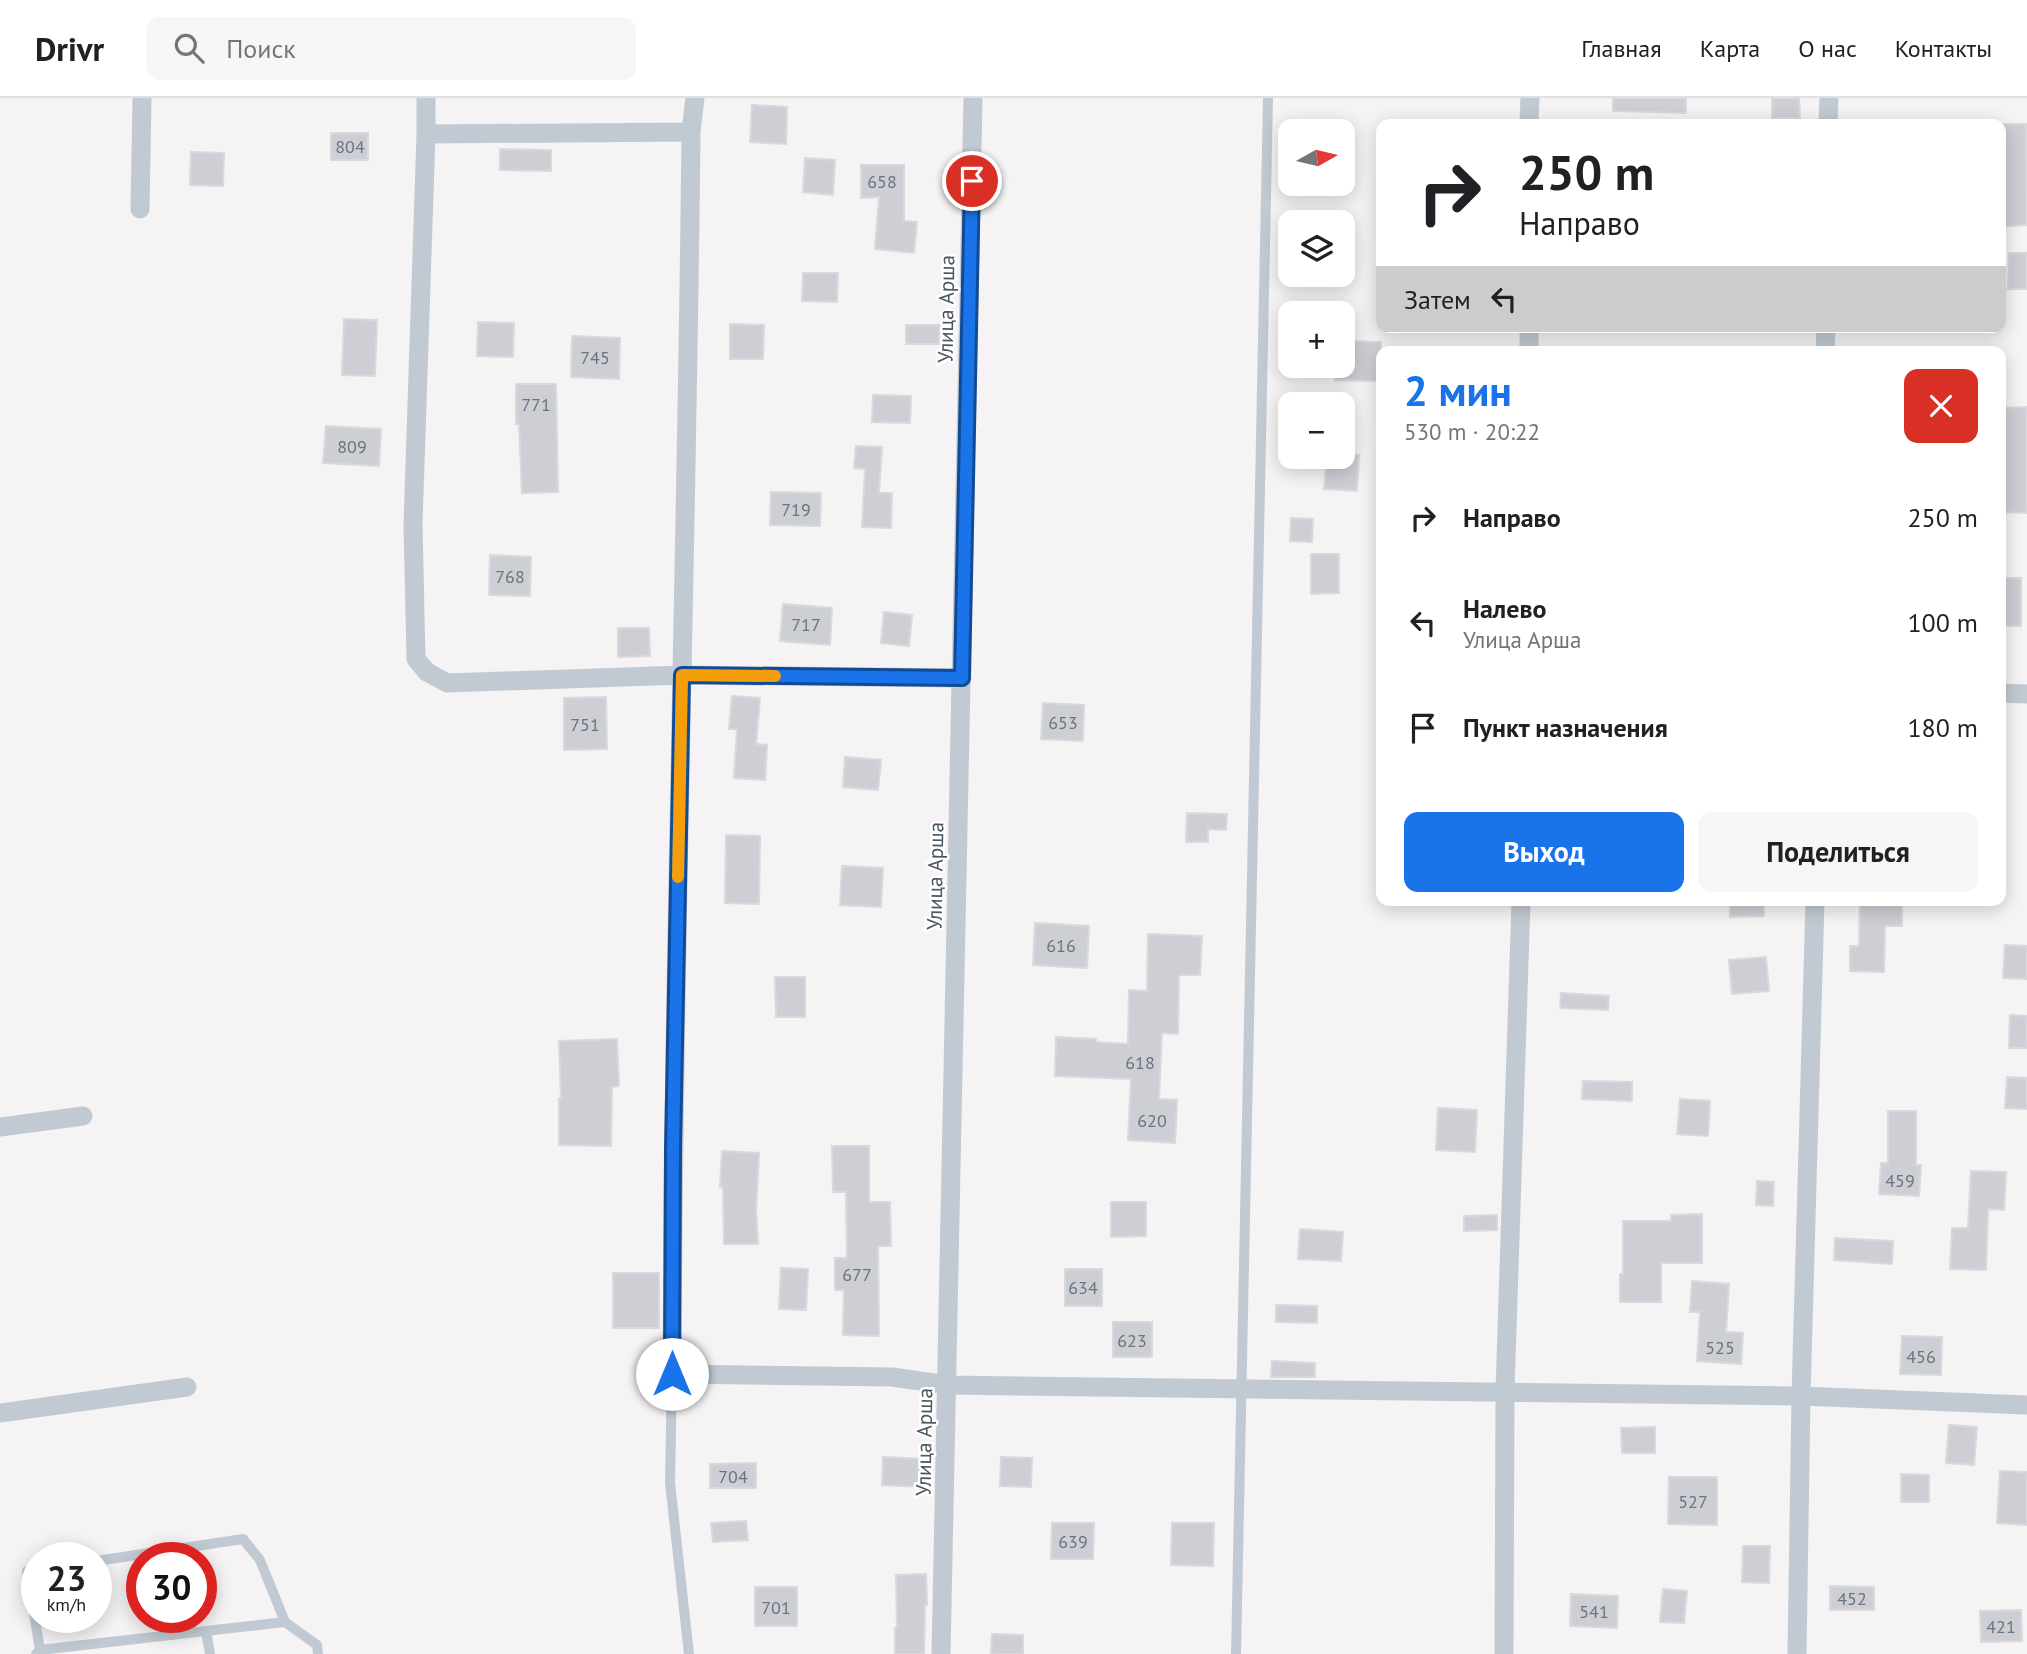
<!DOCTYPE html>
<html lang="ru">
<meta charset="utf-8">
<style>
:root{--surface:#fff;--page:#f6f6f6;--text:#202124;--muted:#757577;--line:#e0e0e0;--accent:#1a73e8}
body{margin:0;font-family:"PT Sans",sans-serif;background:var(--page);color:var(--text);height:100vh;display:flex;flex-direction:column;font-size:26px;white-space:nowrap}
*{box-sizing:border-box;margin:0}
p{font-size:23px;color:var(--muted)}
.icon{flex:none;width:38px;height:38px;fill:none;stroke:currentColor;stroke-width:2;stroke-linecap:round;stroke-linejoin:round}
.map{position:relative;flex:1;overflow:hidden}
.drawer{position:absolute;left:1376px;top:248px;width:630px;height:560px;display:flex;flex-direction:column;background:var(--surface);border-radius:14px;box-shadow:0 4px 18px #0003}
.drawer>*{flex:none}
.top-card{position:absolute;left:1376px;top:21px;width:630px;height:214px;border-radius:14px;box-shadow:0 4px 18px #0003;background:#fff;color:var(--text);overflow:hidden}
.needle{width:46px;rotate:82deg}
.controls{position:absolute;left:1278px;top:21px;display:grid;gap:14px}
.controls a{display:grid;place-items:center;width:77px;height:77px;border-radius:14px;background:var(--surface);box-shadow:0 4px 18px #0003;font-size:35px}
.speed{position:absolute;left:21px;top:1444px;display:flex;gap:14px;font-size:35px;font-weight:700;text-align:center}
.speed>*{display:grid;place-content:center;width:91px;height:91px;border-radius:50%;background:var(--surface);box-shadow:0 4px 18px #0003;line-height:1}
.speed small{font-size:18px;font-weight:400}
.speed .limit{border:10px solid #d22;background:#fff;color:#111}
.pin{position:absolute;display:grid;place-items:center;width:60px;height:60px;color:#fff;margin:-30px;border:4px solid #fff;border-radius:50%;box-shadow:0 2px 7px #0007}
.me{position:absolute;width:77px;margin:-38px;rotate:0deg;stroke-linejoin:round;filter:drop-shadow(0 0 5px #0008)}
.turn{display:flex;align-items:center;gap:24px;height:147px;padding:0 28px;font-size:32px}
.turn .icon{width:91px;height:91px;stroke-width:2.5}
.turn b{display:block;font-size:49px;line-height:60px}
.then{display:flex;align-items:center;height:66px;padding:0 28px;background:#0003;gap:14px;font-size:26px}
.round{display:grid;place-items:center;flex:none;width:74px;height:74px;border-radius:14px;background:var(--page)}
.headline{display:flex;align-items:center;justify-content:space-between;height:119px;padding:0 28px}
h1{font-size:42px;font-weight:800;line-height:52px;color:var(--accent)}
.action{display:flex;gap:14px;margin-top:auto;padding:14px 28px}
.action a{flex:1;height:80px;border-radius:14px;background:var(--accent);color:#fff;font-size:28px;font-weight:800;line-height:80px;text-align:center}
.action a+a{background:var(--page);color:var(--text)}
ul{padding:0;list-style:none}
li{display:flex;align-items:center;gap:21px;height:105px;padding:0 28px}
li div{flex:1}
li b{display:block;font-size:26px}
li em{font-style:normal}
header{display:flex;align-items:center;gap:42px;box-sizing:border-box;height:98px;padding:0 35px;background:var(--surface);border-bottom:2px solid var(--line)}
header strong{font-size:33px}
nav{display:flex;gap:38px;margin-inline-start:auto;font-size:24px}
.search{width:490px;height:63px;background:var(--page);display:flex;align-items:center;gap:18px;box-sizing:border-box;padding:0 24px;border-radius:14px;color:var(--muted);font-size:26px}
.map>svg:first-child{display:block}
</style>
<header>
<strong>Drivr</strong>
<div class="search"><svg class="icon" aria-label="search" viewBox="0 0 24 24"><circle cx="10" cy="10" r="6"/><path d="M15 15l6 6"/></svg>Поиск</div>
<nav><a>Главная</a><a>Карта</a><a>О нас</a><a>Контакты</a></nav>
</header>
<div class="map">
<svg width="2027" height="1556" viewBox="0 0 2027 1556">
<rect width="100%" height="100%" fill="#f5f3f3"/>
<path fill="#cdcfd5" stroke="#d7d9de" stroke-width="2" d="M1613 0H1686V15L1613 13Z
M1772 0H1799L1800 20H1772Z
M752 7 787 9 786 46 750 44Z
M2000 26H2026L2027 127 2000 129Z
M331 35H368V62H331Z
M500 51 551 52V73L500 72Z
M191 54 224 55 223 88 190 87Z
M805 60 835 62 833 97 803 94Z
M861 67H904V123L917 124 914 155 875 151 879 99 861 100Z
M2009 155H2027V191H2008Z
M803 175H838L837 204 802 203Z
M344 221 377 222 375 278 342 277Z
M478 224 514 225 513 259 477 258Z
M730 226 764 227 763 261H730Z
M906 227H940L939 246H906Z
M572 238 620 240 619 281 571 279Z
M1342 243 1381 244V283L1335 282 1336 268H1342Z
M516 286H556L558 394 522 395 519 326H516Z
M873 297 911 298 910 325 872 324Z
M2027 309V415L2000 414V310Z
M326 328 381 331 379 368 323 365Z
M856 348 882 349 879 395H892L891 430 862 429 865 371 854 370Z
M1342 356 1359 357 1357 393 1324 391 1327 359H1342Z
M771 394 821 395 820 428 770 427Z
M1291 420 1313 421 1312 444 1290 443Z
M1311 456H1339V495L1311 496Z
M490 457 531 459 530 498 489 497Z
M2000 480H2021V528H2000Z
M783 506 832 510 830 547 780 543Z
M884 514 912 517 909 548 881 545Z
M618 530H649L650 558 618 559Z
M732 598 760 600 756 646 767 647 765 682 734 680 737 631H729Z
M606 599 607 651 564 652V600Z
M1043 605 1084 607 1083 643 1041 641Z
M845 659 881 662 878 692 843 689Z
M1187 715 1227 716 1226 732 1208 731V744H1186Z
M726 737 760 738 759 806 725 805Z
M842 768 883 770 881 809 840 807Z
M1730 803H1764V818L1730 819Z
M1860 803H1902V828H1885L1884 874 1850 873V848H1859Z
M1035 825 1089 828 1087 870 1033 867Z
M1148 836 1202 838 1200 877H1179L1178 936 1162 935 1159 1001 1177 1002 1175 1045 1128 1042 1131 981 1055 978 1056 939 1096 941V944L1128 946 1129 892 1147 893Z
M2005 847 2027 848V881L2003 880Z
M1766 859 1769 893 1732 896 1729 862Z
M775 879H805V919H776Z
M1561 895 1609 898 1608 912 1560 910Z
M2010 917 2027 918V950H2009Z
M617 941 619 988 612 989 611 1048 559 1047V1000H561L559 943Z
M2007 979 2027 980V1011L2005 1010Z
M1583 983 1632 984V1003L1582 1001Z
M1680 1001 1710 1003 1708 1038 1677 1036Z
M1438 1010 1477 1012 1475 1054 1436 1052Z
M1888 1013H1916V1067H1921L1919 1098 1879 1096 1881 1065H1888Z
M832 1048H869V1104H890L891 1148H878L879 1238 843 1237 844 1192H835V1160H847L846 1094H833Z
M722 1053 759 1055 756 1112 758 1146H724L723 1089H720Z
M1971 1073 2006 1074 2004 1112 1988 1111 1986 1172 1950 1171 1952 1130H1968Z
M1757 1083 1774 1084 1773 1108 1756 1107Z
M1111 1104H1146V1138L1111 1139Z
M1702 1116V1165H1661V1204H1620V1176H1623V1123H1671V1117Z
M1497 1117V1132L1464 1133V1118Z
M1300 1131 1343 1134 1341 1163 1298 1161Z
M1835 1140 1893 1143 1892 1166 1834 1162Z
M781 1170 808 1171 806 1212 779 1211Z
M1065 1171H1102V1208H1065Z
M613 1175H659V1230H613Z
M1692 1183 1729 1186 1726 1234 1743 1235 1741 1266 1697 1263 1700 1214H1690Z
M1276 1207 1317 1208V1225L1276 1224Z
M1113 1224H1152V1259H1113Z
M1902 1238 1942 1239 1941 1277 1900 1276Z
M1272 1263 1315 1265V1279H1271Z
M1949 1327 1977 1329 1974 1367 1946 1365Z
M1655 1329V1355H1622L1621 1330Z
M883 1359 924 1361 923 1389 882 1387Z
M1001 1359 1032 1360 1031 1389 1000 1388Z
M756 1365V1390H710V1366Z
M2000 1373 2027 1374V1427L1997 1425Z
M1901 1376 1929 1377V1404H1901Z
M1669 1379H1717V1427L1668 1426Z
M746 1423 748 1442 713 1444 711 1425Z
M1052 1425H1094L1093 1461H1051Z
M1172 1425H1214L1213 1468 1171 1467Z
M1743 1448H1770L1769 1485 1742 1484Z
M926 1476 927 1507H925L924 1556H895V1530H897L896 1477Z
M1830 1488 1874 1489V1512H1830Z
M755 1489H797V1528H755Z
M1663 1491 1687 1493 1684 1525 1660 1524Z
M1571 1496 1618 1498 1617 1530 1570 1528Z
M2021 1512 2022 1543 1981 1544 1980 1513Z
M992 1536 1023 1537V1556H991Z"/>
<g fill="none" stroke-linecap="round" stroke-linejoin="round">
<path stroke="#c1cad2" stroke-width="10" d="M672 1276 670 1385 689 1556
M96 1463 243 1441 260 1462 285 1524
M37 1472 27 1473 40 1552
M206 1533 210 1556
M36 1556 40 1552 285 1524 317 1547 318 1556
M1236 1556 1268 0"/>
<path stroke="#c1cad2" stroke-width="19" d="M426 0V36L413 426 416 561 427 574 447 585 682 577 962 580
M695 0 691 34C687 448 673 862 672 1276L892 1279 948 1287 1801 1298 2027 1307
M1529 26 1530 0
M1828 26 1829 0
M426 36 691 34
M140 111 142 0
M1529 254V229
M1825 254 1826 229
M2000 595 2027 596
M0 1029 83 1018
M0 1315 187 1289
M941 1556 973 0
M1504 1556 1505 1293 1521 803
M1797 1556 1801 1298 1815 803"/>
</g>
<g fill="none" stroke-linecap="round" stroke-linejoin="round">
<g stroke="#114b97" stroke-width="18">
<path id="route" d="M672 1276 673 1052 682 577 962 580 972 83"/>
</g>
<use href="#route" stroke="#1a73e8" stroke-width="12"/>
<path stroke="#f59e0b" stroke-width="12" d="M678 779 682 577 775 578"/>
</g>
<g text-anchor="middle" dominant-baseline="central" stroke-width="5" stroke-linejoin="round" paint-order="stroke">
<g font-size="18" fill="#6b747e">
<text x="350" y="48">804</text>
<text x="882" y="83">658</text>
<text x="595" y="259">745</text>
<text x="536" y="306">771</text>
<text x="352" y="348">809</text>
<text x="796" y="411">719</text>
<text x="510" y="478">768</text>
<text x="806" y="526">717</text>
<text x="1063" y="624">653</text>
<text x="585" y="626">751</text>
<text x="1061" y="847">616</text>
<text x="1140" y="964">618</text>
<text x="1152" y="1022">620</text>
<text x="1900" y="1082">459</text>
<text x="857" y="1176">677</text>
<text x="1083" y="1189">634</text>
<text x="1132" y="1242">623</text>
<text x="1720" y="1249">525</text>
<text x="1921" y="1258">456</text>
<text x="733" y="1378">704</text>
<text x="1693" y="1403">527</text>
<text x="1073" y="1443">639</text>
<text x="1852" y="1500">452</text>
<text x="776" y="1509">701</text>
<text x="1594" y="1513">541</text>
<text x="2001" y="1528">421</text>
</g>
<g font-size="21" fill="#4a5661" stroke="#fff">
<text transform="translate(946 211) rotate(-89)">Улица Арша</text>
<text transform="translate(935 778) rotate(-89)">Улица Арша</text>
<text transform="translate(924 1344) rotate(-89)">Улица Арша</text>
</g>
</g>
</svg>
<div class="controls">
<a><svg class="needle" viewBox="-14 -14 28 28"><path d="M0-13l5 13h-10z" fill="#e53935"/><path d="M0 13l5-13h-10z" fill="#757577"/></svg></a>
<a><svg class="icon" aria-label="layers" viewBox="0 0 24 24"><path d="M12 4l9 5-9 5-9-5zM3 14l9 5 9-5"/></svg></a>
<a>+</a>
<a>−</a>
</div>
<div class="speed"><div>23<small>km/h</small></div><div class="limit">30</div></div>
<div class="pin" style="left:972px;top:83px;background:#d93025"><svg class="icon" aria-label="arrive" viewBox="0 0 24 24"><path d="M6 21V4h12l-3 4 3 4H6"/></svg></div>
<svg class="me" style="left:672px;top:1276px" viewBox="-20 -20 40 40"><circle r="19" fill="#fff"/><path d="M0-13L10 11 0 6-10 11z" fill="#1a73e8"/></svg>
<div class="top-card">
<div class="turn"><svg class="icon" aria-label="right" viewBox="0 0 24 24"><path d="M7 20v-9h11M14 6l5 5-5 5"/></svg><div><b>250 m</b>Направо</div></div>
<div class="then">Затем<svg class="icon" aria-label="left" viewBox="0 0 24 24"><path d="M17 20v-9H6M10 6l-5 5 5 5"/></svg></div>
</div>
<section class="drawer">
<div class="headline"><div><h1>2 мин</h1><p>530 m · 20:22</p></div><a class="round" style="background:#d93025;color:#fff"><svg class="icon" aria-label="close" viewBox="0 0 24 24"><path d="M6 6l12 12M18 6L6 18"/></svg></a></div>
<ul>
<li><svg class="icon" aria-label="right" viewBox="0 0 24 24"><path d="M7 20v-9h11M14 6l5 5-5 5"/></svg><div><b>Направо</b></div><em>250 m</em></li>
<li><svg class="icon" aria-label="left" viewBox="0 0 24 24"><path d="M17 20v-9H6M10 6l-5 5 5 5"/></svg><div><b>Налево</b><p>Улица Арша</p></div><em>100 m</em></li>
<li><svg class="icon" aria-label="arrive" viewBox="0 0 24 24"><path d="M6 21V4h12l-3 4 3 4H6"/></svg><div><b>Пункт назначения</b></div><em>180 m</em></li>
</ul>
<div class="action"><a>Выход</a><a>Поделиться</a></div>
</section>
</div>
